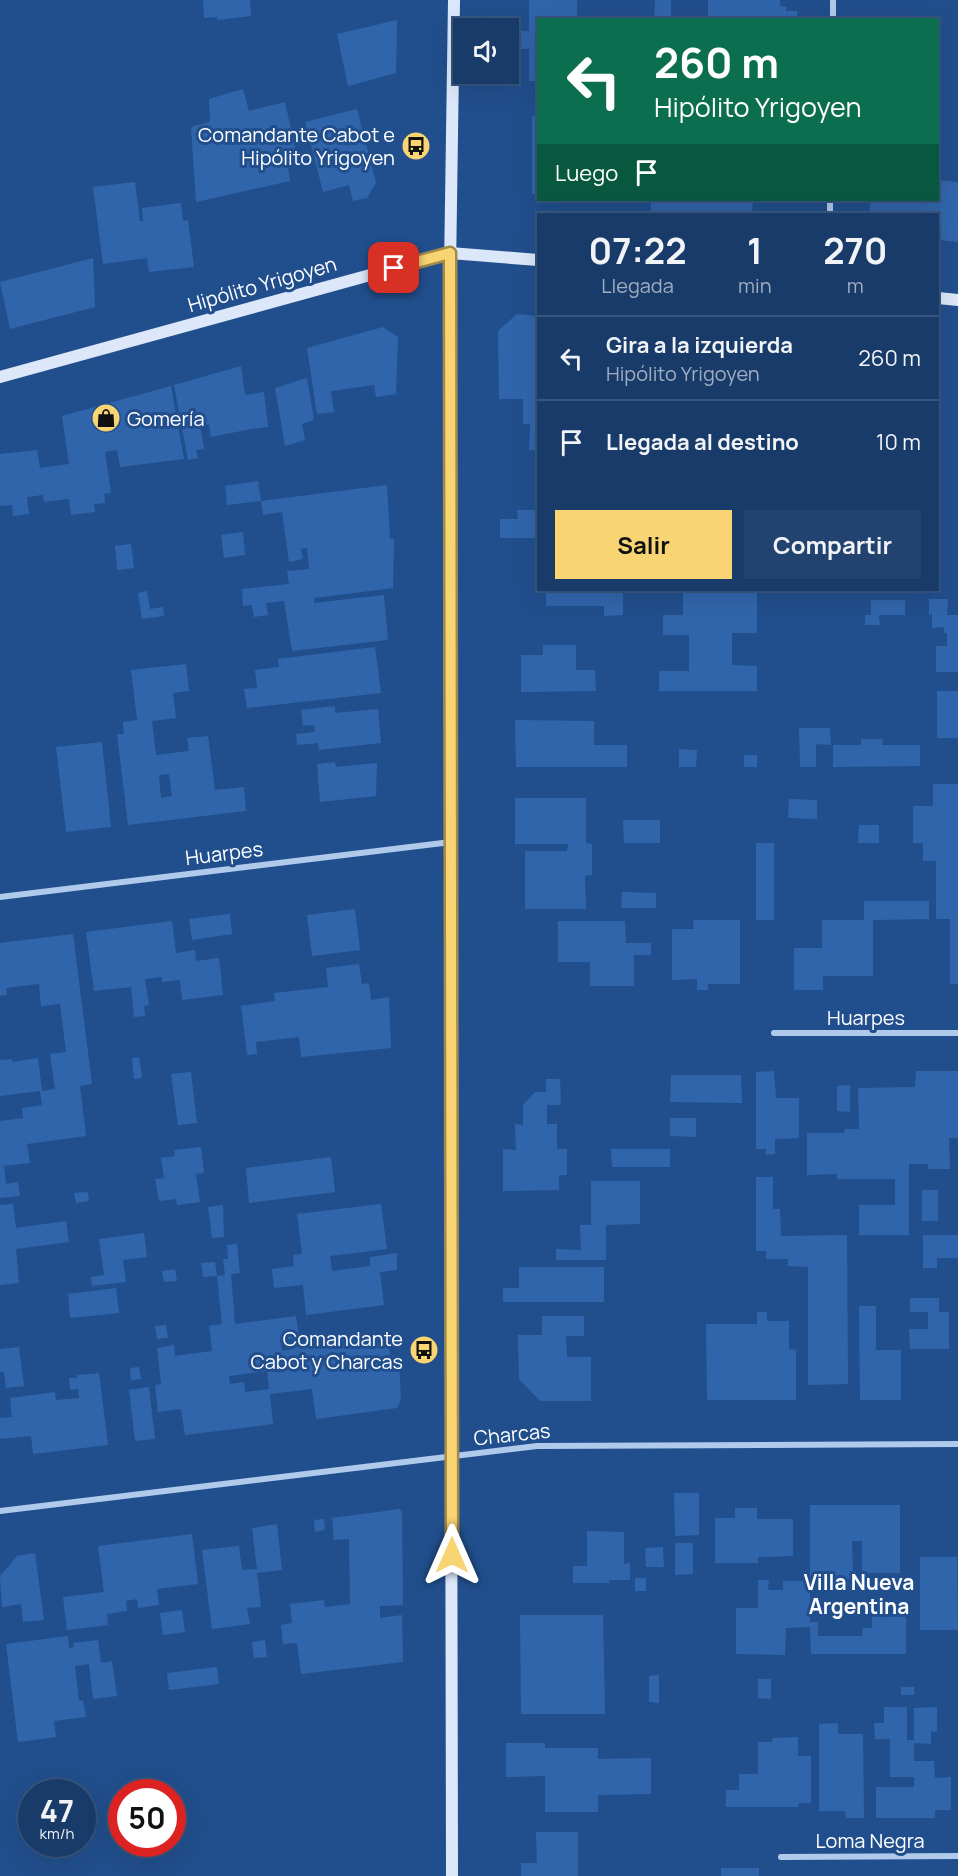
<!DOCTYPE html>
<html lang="es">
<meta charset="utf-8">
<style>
:root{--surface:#193b6a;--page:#224270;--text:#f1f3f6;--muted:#9fadc1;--line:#37557e;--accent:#f8d472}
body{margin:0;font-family:Manrope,sans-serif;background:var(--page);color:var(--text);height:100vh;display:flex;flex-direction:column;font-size:22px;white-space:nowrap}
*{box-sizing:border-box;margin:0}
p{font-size:20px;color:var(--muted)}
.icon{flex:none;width:33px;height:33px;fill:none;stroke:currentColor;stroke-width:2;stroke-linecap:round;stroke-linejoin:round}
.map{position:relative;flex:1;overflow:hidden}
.panel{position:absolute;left:537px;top:213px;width:402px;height:378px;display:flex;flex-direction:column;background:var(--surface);border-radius:0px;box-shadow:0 6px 24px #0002,0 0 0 2px var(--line)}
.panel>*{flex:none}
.hud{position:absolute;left:537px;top:18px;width:402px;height:183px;border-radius:0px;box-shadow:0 6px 24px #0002,0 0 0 2px var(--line);background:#0b6e4f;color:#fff;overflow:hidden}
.controls{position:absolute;left:453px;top:18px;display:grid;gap:12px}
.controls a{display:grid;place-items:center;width:66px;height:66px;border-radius:0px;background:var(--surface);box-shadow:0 6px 24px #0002,0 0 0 2px var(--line);font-size:30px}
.speed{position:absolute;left:18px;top:1779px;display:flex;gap:12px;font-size:30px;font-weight:700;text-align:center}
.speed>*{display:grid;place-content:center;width:78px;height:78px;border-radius:50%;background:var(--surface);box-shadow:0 6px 24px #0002,0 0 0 2px var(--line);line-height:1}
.speed small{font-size:15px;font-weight:400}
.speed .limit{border:9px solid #d22;background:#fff;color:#111}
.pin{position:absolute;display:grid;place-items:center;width:51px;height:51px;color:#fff;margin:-26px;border-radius:12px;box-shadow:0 3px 9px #0006}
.me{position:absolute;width:66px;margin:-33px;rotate:0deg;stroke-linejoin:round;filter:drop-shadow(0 0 4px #0008)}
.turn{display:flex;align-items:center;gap:21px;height:126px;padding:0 18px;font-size:27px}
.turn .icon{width:78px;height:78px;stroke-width:2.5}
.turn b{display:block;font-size:42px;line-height:51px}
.then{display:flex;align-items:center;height:57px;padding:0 18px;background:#0003;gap:12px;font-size:22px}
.eta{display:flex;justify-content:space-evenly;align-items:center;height:102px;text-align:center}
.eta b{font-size:36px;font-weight:700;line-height:42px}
.primary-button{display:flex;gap:12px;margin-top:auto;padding:12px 18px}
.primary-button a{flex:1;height:69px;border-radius:0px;background:var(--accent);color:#111;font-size:24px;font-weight:700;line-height:69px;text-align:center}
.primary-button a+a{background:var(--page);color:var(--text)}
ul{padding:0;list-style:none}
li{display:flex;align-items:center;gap:18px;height:84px;padding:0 18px;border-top:2px solid var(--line)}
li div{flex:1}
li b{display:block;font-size:22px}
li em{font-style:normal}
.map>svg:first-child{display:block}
</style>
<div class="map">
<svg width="958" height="1876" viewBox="0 0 958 1876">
<rect width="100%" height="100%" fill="#214f8d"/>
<path fill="#3165ab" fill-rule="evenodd" d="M203 0H250L251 16 217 20V17L204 18Z
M529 0H577V17H547V20H538V81H529V49H511L512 30 529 31Z
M655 0H671V20H654Z
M708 0H780V6L786 7V11H797V20H708Z
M397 20 396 73 348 86 337 34Z
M243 89 249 111 285 102 299 165 288 168 290 181 196 202 191 127 210 122 209 99Z
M357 109 376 183 367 198 353 201 349 185 323 192 305 122Z
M532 116H538V194H532Z
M938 180 958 182V242L938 240V214H872L870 212V200H938Z
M135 182 140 221H143L142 208 181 203 183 221 188 220 194 267 149 272 147 258 103 264 93 187Z
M580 200H610V202H580Z
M651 200H753L752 214H682L651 211Z
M93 258 95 307 10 329 0 282Z
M517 314 538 316V450H529L530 424H523V399H499L498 331Z
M383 327 398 337 396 394 376 397 374 385 331 391 334 412 317 414 307 348Z
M241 366 245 395 264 392 268 427 251 429 211 437 209 424 200 426 204 449 196 450 198 458 188 460 174 385Z
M307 378 314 420 302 424 305 440 285 446 275 388Z
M171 386 184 459 120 467 117 450 105 452 111 493 104 494 105 503 94 504 95 512 71 515 69 499 44 502 43 495 27 497 29 514 13 516 12 505 0 506V454L37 450 40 468 69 464 62 416Z
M258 481 261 501 227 505 225 486Z
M387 485 390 539H394L393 588 314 598V603L384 595 388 640 292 651 284 601 266 603 268 615 254 617 252 605 243 606 242 589 289 584 287 571 309 569 307 548 301 549 303 559 289 562 282 512 263 515 261 501Z
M517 510H538V538H500V519H518Z
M243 532 245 555 224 558 221 535Z
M131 544 134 568 117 570 115 546Z
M546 590 623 591V615L604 616V606H546Z
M683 590H757V633H732V665L757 666V691H659V671H689V635H663V615H683Z
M147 591 150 609 163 607 164 616 142 619 138 593Z
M929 599H948L947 615H958V672H936V646H947V633H944V627L932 628V614L929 615Z
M871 600H905V615H879L880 625H865V615H871Z
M543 645H576V670H595L596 691 521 692V655H543Z
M375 647 381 693 247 708 244 689 257 688 255 670 279 667 278 659Z
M186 664 189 691 173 693 176 718 152 721 156 755 189 751 187 738 208 736 215 790 244 787 246 811 128 825 117 734H124L123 722 137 720 131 670ZM169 774 172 796 161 798 159 775Z
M937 691H958V738H937Z
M335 706V713L378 709 381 743 319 750 318 743 297 745 296 734 315 732 314 725 303 726 301 710Z
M515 720 594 721V745H627V767H516Z
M799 728H830L831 745 816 744V767H800Z
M861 739H883L882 745H920V766L833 767V745H861Z
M102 742 111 827 66 832 56 747Z
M679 749 697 750 696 767H679Z
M744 755H757V767H744Z
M335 762 336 767 377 763 376 796 320 802 317 764Z
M933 784H958V984H950V919H936V861H923V843H913V806H933Z
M515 798H586V843L592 844V875L585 876 586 909H525V851H567L568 844H515Z
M789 799 817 800V819L788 818Z
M623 820H660V843H624Z
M859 825H879V843H858Z
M756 843H774V920H756Z
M622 892 656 893V908H621Z
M864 901H929V919L873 920V976H823V990H794V948H822V920H864Z
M355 909 360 950 312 956 307 915Z
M230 914 232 934 192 940 189 919Z
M693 920H740V984H708V990H697V979L672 980V929H694Z
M172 921 176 953 195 950 196 961 219 958 223 995 182 1000 180 980 162 982V977L145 979 149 1005 144 1006 145 1016 134 1017 131 987 94 991 86 932Z
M558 921H625L626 943H651V955H634V986H590V962H558Z
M73 934 92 1084 80 1086 86 1136 27 1144 30 1163 4 1166 6 1184 18 1182 20 1196 0 1198V1121L23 1118 22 1108 42 1105 40 1091 0 1096V1060L12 1059 13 1062 38 1058 42 1091 55 1089 50 1054 66 1052 60 1004 41 1006 39 984 6 988 7 995 0 996V943Z
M359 964 362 984 369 983 371 1000 389 997 391 1048 301 1057 299 1037 256 1042 257 1054 247 1055 241 1006 275 1001 274 993 328 987 326 968Z
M139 1057 142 1078 134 1079 132 1058Z
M774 1071 776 1098H799V1138L775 1139V1154L766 1155V1149H756V1072Z
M916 1071H958V1138H949L950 1169H928V1164H909V1235H859V1205H895V1179H837V1174L807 1175V1133H844L845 1129H859L858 1088 915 1087Z
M191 1072 197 1123 178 1125 171 1074Z
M671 1075H741L742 1103 670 1102Z
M546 1079H560L561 1105H547V1124H557V1149H567V1175H559V1190L503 1191V1149L516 1150 515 1124 523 1125V1105L535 1092H546Z
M850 1085V1112L837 1111V1086Z
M670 1118H696V1137L670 1136Z
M201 1147 204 1173 196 1174 200 1202 177 1205 176 1199 159 1201 155 1179 164 1178 161 1158 175 1156 174 1150Z
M611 1149H670V1167H612Z
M331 1157 335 1192 249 1203 246 1168Z
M756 1177H773V1209H780L781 1236 847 1235 848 1384 808 1385V1267L788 1266V1259H766V1251H756Z
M591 1181H640V1224L606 1225V1260H556V1249L581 1250 580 1225H591Z
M922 1190H938V1221H922Z
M88 1192 89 1201 76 1203 74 1193Z
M13 1204 16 1228 66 1221 69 1242 16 1249 19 1283 0 1285V1205Z
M381 1204 387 1249 330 1256 332 1271 370 1266V1257L397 1253V1270L380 1272 384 1305 306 1315 303 1285 274 1288 272 1269 294 1266 293 1255 302 1254 297 1214Z
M223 1205 224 1237 212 1238 208 1207Z
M144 1233 147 1257 123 1260 126 1282 92 1286 91 1277 104 1275 99 1239Z
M923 1235H958V1258H937V1268H923Z
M237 1244 240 1273 231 1274 235 1324 296 1316 299 1338 280 1340 282 1351 294 1349V1344L388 1334 390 1356 399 1355 401 1400 397 1408 316 1419 312 1389 270 1394 273 1424 185 1435 181 1409 158 1412 155 1385 161 1384 157 1348 174 1345 175 1356 212 1351 209 1326 222 1324 217 1276 225 1275 223 1259H228L227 1245ZM267 1371 269 1389 245 1392 244 1382 230 1384 229 1376Z
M215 1262 217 1276 203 1277 201 1263Z
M519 1267H604V1302H503V1288H519Z
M175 1269 177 1281 164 1282 162 1271Z
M116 1288 119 1313 70 1318 68 1294Z
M910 1298H939V1312H949V1349H910L909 1329H928V1312H910Z
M859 1306H876V1350H901V1400H860Z
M757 1312H767V1321H789V1349L796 1350V1400H707L706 1324H757Z
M542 1316H584V1336H566L567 1357H591V1401H540L519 1379 518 1335H542Z
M166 1325 168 1338 157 1339 155 1326Z
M19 1347 24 1386 6 1388 4 1372H0V1349Z
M139 1367 141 1379 131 1380 130 1368Z
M99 1373 108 1445 33 1454 31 1436 0 1439V1418L12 1417 10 1398 55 1392 56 1400 79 1398 78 1389 70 1390 69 1378H77V1375Z
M149 1387 155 1439 135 1441 129 1390Z
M674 1493H699V1535L675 1536Z
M810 1505H900V1573H862V1541H852L853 1579H810Z
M735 1508H757V1519H793V1556L758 1557V1563H715V1518H735Z
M400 1509 402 1512 403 1605 380 1606V1618L402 1615 403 1662 301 1674 297 1643 283 1644 281 1625 292 1623 290 1604 324 1600 325 1607 350 1604 349 1539 334 1540 332 1518Z
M324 1519 325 1530 315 1532 314 1520Z
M277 1524 282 1570 257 1573 261 1607 247 1608 250 1624 212 1629 202 1550 239 1546 242 1570 257 1569 252 1528Z
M587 1531 624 1532V1564L630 1563V1580H609V1583H573V1566H587Z
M192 1534 198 1584 157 1589 159 1605 138 1608 137 1599 126 1601 127 1611 107 1614 108 1625 67 1630 63 1597 104 1592 98 1546Z
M675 1543H693V1574L675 1575Z
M663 1547 664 1567H646L645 1548Z
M35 1553 44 1620 23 1622 21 1604 2 1607 0 1576 17 1556Z
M920 1557H957L958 1630H920Z
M635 1578H646V1591H635Z
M758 1580H769L768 1590H783V1581H810V1622H818V1636H862L863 1628H872V1605H906V1654H811L810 1627 786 1628 785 1655 736 1654V1608H758Z
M182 1610 185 1632 163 1635 160 1613Z
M520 1615H603L605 1714H521Z
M68 1636 69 1648 74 1647 73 1643 98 1640 101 1663 112 1661 117 1696 93 1699 89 1664 75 1666 79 1701 83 1700 86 1717 54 1721 56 1737 18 1742 6 1644Z
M265 1640 267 1657 254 1658 252 1642Z
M217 1667 219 1684 169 1690 167 1673Z
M659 1675V1703L649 1702V1676Z
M758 1679H771V1699L758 1698Z
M901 1687H914V1695H901Z
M884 1707H907V1740H914V1708L937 1707V1732L931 1731V1744L914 1743V1761H934L935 1778 951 1777V1810H935V1818H876V1787H914V1777H890V1739H875L874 1723H884Z
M838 1723V1734H863L864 1818H846L845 1811H819V1724Z
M798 1737V1756H811V1803H799L798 1807H726V1790H739V1774H758V1742H772L773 1738Z
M506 1743H545V1748H598V1759L651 1758V1794L598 1795V1812H545V1776L506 1777Z
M536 1832H578V1876H521V1863H537Z
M721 1868H759V1876H721Z"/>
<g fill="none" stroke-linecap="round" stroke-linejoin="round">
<path stroke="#b0caec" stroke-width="6" d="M833 20V0
M830 214V200
M0 897 451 842
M774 1033H958
M0 1511 537 1446 958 1444
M781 1857 958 1856"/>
<path stroke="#dce8f9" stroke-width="12" d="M938 298 958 300
M0 377 450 253 538 260
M452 1876 449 337 454 0"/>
</g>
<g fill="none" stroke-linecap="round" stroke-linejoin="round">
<g stroke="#a18a4a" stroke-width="15">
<path id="route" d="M394 268 450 253 452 1555"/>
</g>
<use href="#route" stroke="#f8d472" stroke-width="10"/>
</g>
<defs>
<g id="bus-disc" transform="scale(1.5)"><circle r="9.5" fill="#f8d472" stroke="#214f8d"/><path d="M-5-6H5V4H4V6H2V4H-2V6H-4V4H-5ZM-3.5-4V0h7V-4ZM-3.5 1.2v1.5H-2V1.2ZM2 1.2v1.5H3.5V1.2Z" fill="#111"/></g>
<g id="shop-disc" transform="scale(1.5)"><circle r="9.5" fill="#f8d472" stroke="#214f8d"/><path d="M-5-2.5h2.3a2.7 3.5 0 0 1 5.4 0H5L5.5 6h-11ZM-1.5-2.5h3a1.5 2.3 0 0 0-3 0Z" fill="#111"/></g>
</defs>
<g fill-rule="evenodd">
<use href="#bus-disc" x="416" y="146"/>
<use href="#shop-disc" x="106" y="418"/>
<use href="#bus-disc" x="424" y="1350"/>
</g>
<g text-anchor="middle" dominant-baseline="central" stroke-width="6" stroke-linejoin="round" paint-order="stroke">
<g font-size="20" fill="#fff" stroke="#214f8d" text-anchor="end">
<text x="395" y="134">Comandante Cabot e<tspan x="395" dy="23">Hipólito Yrigoyen</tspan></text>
<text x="127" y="418" text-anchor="start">Gomería</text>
<text x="403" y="1338">Comandante<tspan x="403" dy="23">Cabot y Charcas</tspan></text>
</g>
<g font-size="20" fill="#fff" stroke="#214f8d">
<text transform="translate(262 284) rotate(-16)">Hipólito Yrigoyen</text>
<text transform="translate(224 853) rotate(-7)">Huarpes</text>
<text x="866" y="1017">Huarpes</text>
<text transform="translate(512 1434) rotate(-6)">Charcas</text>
<text x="870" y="1840">Loma Negra</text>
</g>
<g font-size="21" font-weight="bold" fill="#fff" stroke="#214f8d">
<text x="859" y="1582">Villa Nueva<tspan x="859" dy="24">Argentina</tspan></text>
</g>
</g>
</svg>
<div class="controls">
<a><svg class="icon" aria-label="sound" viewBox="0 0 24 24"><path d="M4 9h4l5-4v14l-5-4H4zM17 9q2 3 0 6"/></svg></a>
</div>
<div class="speed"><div>47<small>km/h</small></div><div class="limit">50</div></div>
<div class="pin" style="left:394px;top:268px;background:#d93025"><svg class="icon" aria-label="arrive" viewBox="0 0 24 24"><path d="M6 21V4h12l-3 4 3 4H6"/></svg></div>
<svg class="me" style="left:452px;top:1555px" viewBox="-20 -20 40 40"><path d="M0-17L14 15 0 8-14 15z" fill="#f8d472" stroke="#fff" stroke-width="4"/></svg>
<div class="hud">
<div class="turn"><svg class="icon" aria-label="left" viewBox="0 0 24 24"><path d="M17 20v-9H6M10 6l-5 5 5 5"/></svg><div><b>260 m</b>Hipólito Yrigoyen</div></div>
<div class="then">Luego<svg class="icon" aria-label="arrive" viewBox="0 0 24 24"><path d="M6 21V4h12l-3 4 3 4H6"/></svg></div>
</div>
<section class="panel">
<div class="eta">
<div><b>07:22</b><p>Llegada</p></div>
<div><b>1</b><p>min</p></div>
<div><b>270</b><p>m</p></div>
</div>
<ul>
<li><svg class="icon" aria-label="left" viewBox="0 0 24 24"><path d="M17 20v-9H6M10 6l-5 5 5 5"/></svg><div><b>Gira a la izquierda</b><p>Hipólito Yrigoyen</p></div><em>260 m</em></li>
<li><svg class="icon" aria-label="arrive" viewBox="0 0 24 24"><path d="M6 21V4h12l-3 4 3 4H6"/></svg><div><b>Llegada al destino</b></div><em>10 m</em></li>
</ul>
<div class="primary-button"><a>Salir</a><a>Compartir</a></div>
</section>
</div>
